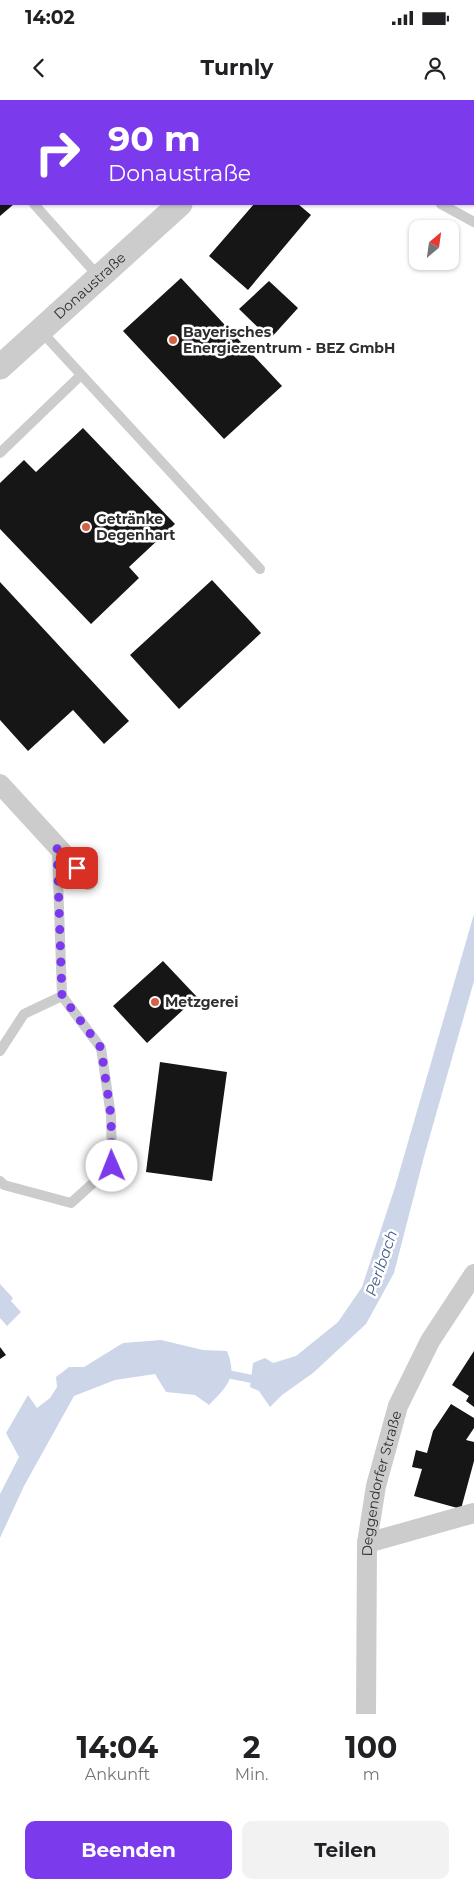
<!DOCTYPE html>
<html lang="de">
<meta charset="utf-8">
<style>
:root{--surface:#fff;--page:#f2f2f2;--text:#202124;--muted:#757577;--accent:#7c3aed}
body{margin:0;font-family:Montserrat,sans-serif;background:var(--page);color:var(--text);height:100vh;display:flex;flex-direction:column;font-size:19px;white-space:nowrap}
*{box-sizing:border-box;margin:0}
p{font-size:16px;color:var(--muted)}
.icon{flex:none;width:28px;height:28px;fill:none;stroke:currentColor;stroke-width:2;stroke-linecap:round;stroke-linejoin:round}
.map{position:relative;height:1614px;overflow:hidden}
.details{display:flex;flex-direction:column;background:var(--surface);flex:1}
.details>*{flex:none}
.banner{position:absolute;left:0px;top:0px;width:475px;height:105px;box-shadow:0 1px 4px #0004;background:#7c3aed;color:#fff;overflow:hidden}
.needle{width:32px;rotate:29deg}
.controls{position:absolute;left:409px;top:120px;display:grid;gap:10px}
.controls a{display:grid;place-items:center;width:50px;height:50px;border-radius:10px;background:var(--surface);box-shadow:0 1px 4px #0004;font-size:25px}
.pin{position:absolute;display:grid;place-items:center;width:42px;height:42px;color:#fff;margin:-21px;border-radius:10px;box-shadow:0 2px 8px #0006}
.me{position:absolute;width:55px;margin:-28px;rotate:359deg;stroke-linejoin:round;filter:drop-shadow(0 0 4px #0008)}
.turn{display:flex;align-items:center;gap:18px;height:105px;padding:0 25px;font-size:22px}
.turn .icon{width:65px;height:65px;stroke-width:2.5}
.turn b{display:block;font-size:35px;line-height:42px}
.eta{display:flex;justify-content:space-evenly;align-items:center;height:85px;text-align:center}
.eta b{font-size:30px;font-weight:700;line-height:35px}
.cta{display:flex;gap:10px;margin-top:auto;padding:10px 25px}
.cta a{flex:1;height:58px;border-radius:10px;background:var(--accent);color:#fff;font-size:20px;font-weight:700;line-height:58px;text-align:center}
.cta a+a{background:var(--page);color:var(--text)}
.status{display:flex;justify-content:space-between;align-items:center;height:35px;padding:0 25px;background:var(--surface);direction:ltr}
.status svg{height:14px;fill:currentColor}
header{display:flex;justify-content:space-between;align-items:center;height:65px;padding:0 25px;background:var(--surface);font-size:22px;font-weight:700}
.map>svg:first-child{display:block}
</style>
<div class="status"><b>14:02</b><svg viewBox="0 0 49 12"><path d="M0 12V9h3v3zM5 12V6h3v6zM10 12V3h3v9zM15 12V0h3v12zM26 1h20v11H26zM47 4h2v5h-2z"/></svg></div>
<header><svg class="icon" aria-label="back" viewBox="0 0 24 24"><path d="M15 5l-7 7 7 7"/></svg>Turnly<svg class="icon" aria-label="person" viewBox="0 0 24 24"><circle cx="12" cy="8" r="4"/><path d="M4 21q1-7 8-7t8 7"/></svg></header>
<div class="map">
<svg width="474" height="1614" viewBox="0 0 474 1614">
<rect width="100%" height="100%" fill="#fff"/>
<path fill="#cdd6e8" d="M474 814V881L425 1053 394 1173 366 1224 313 1273 282 1295 270 1307 259 1291 250 1287 253 1263 265 1258 273 1263 296 1256 338 1222 362 1187 395 1087Z
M0 1184 13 1198 11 1201 21 1212 7 1226 0 1218Z
M161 1240 203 1250 227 1251C238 1278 227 1286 209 1305L195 1295 166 1292 155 1274 115 1280 74 1296 24 1386 0 1438V1394L19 1357 6 1333 28 1295 37 1308 50 1298 57 1287 56 1277 69 1267H84L123 1243Z"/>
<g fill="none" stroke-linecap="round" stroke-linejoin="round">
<path stroke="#cdd6e8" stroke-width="8" d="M222 1273 252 1279 260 1278"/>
</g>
<path fill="#161616" d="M0 104H14L0 116Z
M254 104H298L311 115 248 190 209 156Z
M181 178 282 286 224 339 123 231Z
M269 181 298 208 270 239 239 209Z
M83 328 175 424 129 467 139 478 91 524 0 429V383L24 360 36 372Z
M212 480 261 533 179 609 130 555Z
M0 482 129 621 104 644 73 610 28 651 0 620Z
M163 861 197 897 147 943 113 906Z
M160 962 227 972 212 1081 146 1072Z
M0 1247 6 1255 0 1259Z
M474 1251V1307L466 1301 469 1296 452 1285Z
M451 1304 474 1318V1328L466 1340 474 1342V1361L461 1409 414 1396 422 1369 412 1367 416 1350 427 1353 433 1331Z"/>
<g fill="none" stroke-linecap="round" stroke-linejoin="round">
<path stroke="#ccc" stroke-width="10" d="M386 1V0
M0 65 1 67
M34 104 99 177
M441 104 474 122
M41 231 260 469
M0 353 81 275
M0 951 24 914 62 896
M0 1081 4 1085 71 1103 112 1066 111 1016 101 948 62 896 57 749"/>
<g stroke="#ccc" stroke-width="20">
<path d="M173 0 175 1"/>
<path d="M0 684 88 780"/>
<path d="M367 1443 474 1413"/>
<path id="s1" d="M366 1614 367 1443 376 1386 398 1306 430 1241 474 1174"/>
</g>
<g stroke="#ccc" stroke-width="25">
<path d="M268 1 269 0"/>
<path id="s2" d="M0 267 180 104"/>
</g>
</g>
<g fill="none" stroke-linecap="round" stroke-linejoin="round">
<path stroke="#7c3aed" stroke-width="9" stroke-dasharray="0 16.2" d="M77 768 57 746 62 896 101 948 111 1016 112 1066"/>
</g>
<g fill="#d26145" stroke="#fff" stroke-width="2">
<circle cx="173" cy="240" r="5"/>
<circle cx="86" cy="427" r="5"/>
<circle cx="155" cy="902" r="5"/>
</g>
<g text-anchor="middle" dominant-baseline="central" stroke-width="5" stroke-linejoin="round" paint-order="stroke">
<g font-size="14" fill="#2f2f2f" stroke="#fff">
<text stroke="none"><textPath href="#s2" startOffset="121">Donaustraße</textPath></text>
<text stroke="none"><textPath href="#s1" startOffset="232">Deggendorfer Straße</textPath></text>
</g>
<g font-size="14" font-weight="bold" fill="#2f2f2f" stroke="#fff" text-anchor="start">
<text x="183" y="232">Bayerisches<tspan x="183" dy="16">Energiezentrum - BEZ GmbH</tspan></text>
<text x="96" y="419">Getränke<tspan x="96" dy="16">Degenhart</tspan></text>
<text x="165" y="902">Metzgerei</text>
</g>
<g font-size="15" font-style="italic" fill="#465d89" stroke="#fff">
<text transform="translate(381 1163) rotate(-71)">Perlbach</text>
</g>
</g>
</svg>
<div class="controls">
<a><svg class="needle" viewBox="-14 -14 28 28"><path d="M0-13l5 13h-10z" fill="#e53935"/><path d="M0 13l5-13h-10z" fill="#757577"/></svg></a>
</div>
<div class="pin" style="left:77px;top:768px;background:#d93025"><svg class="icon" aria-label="arrive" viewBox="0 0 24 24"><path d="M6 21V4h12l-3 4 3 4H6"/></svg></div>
<svg class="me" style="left:112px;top:1066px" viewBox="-20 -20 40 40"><circle r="19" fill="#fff"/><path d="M0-13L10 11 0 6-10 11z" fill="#7c3aed"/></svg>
<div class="banner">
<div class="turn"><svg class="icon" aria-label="right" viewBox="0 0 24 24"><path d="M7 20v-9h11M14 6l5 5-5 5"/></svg><div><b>90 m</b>Donaustraße</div></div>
</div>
</div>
<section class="details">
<div class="eta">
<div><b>14:04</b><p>Ankunft</p></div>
<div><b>2</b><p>Min.</p></div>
<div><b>100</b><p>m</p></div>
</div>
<div class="cta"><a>Beenden</a><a>Teilen</a></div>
</section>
